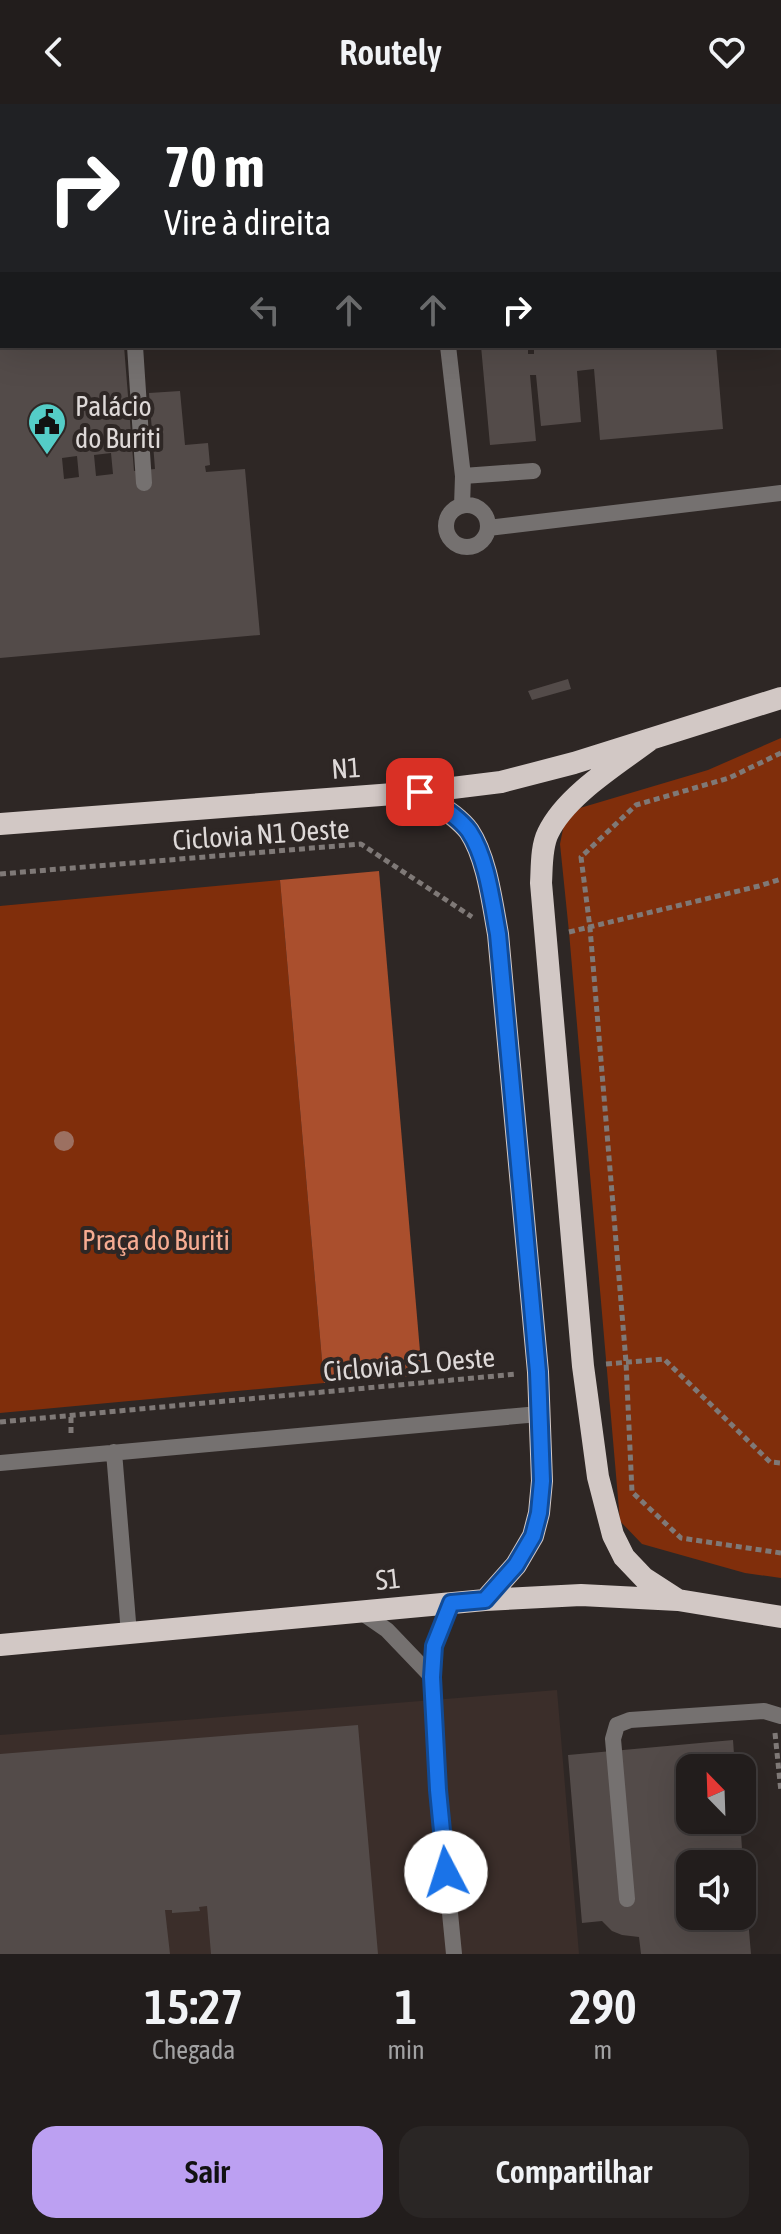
<!DOCTYPE html>
<html lang="pt">
<meta charset="utf-8">
<style>
:root{--surface:#221d1c;--page:#2a2625;--text:#f1f3f6;--muted:#a2a2a3;--line:#3f3b3b;--accent:#bca0f2}
body{margin:0;font-family:"Asap Condensed",sans-serif;background:var(--page);color:var(--text);height:100vh;display:flex;flex-direction:column;font-size:30px;white-space:nowrap}
*{box-sizing:border-box;margin:0}
p{font-size:26px;color:var(--muted)}
.icon{flex:none;width:44px;height:44px;fill:none;stroke:currentColor;stroke-width:2;stroke-linecap:round;stroke-linejoin:round}
.map{position:relative;height:1850px;overflow:hidden}
.sheet{display:flex;flex-direction:column;background:var(--surface);flex:1}
.sheet>*{flex:none}
.banner{position:absolute;left:0px;top:0px;width:782px;height:244px;box-shadow:0 8px 32px #0002,0 0 0 2px var(--line);background:#202124;color:#fff;overflow:hidden}
.needle{width:52px;rotate:337deg}
.controls{position:absolute;left:676px;top:1650px;display:grid;gap:16px}
.controls a{display:grid;place-items:center;width:80px;height:80px;border-radius:16px;background:var(--surface);box-shadow:0 8px 32px #0002,0 0 0 2px var(--line);font-size:40px}
.pin{position:absolute;display:grid;place-items:center;width:68px;height:68px;color:#fff;margin:-34px;border-radius:16px;box-shadow:0 4px 12px #0006}
.me{position:absolute;width:88px;margin:-44px;rotate:355deg;stroke-linejoin:round;filter:drop-shadow(0 0 6px #0008)}
.turn{display:flex;align-items:center;gap:28px;height:168px;padding:0 32px;font-size:36px}
.turn .icon{width:104px;height:104px;stroke-width:2.5}
.turn b{display:block;font-size:56px;line-height:68px}
.lanes{display:flex;align-items:center;height:76px;padding:0 32px;background:#0003;justify-content:center;gap:40px;direction:ltr}
.lanes .off{opacity:.35}
.eta{display:flex;justify-content:space-evenly;align-items:center;height:136px;text-align:center}
.eta b{font-size:48px;font-weight:600;line-height:56px}
.button{display:flex;gap:16px;margin-top:auto;padding:16px 32px}
.button a{flex:1;height:92px;border-radius:24px;background:var(--accent);color:#111;font-size:32px;font-weight:600;line-height:92px;text-align:center}
.button a+a{background:var(--page);color:var(--text)}
header{display:flex;justify-content:space-between;align-items:center;height:104px;padding:0 32px;background:var(--surface);font-size:36px;font-weight:600}
.map>svg:first-child{display:block}
</style>
<header><svg class="icon" aria-label="back" viewBox="0 0 24 24"><path d="M15 5l-7 7 7 7"/></svg>Routely<svg class="icon" aria-label="heart" viewBox="0 0 24 24"><path d="M12 20l-8-8c-3-5 5-10 8-4 3-6 11-1 8 4z"/></svg></header>
<div class="map">
<svg width="781" height="1850" viewBox="0 0 781 1850">
<rect width="100%" height="100%" fill="#2e2725"/>
<path fill="#3b2e2a" d="M557 1586 579 1850H0V1631Z"/>
<path fill="#802e0b" d="M781 634V1474L745 1469 642 1440 620 1417 569 828 560 740 564 720 580 704 708 666Z
M280 776 324 1279 0 1309V802Z"/>
<path fill="#aa4f2d" d="M379 767 422 1271 324 1279 280 776Z"/>
<path fill="#534b49" fill-rule="evenodd" d="M0 242H124L134 367 155 365 149 289 180 287 185 341 208 339 210 361 205 362 206 368 245 365 260 531 0 554ZM111 349 113 370 96 372 94 351ZM77 352 79 373 64 375 62 354Z
M481 242H528V250H534V242H574L575 246 593 244 592 242H716L723 325 600 336 594 265 577 267 581 318 541 322 536 271H530L536 337 490 341Z
M568 575 571 585 532 596 528 587Z
M358 1621 378 1850H211L207 1802 199 1803 200 1807 172 1809V1806H165L170 1850H0V1650Z
M733 1636 735 1664H690V1716H742V1678H744L749 1729 741 1730 743 1760H690V1812H742V1768H744L751 1850H641L639 1833 622 1831 612 1827 602 1817 582 1819 568 1651Z"/>
<g fill="none" stroke-linecap="round" stroke-linejoin="round">
<path stroke="#7f7977" stroke-width="5" stroke-dasharray="6 4" stroke-linecap="butt" d="M771 0V2
M781 649 729 674 636 701 581 753 590 824 626 1258 632 1388 681 1434 781 1449
M0 770 361 740 472 813
M569 828 759 782 781 775
M606 1260 664 1255 770 1358 781 1359
M71 1313V1331
M0 1318 517 1270
M775 1629 781 1688"/>
<path stroke="#757170" stroke-width="16" d="M112 0V2
M420 0V2
M535 0V2
M135 242 144 379
M448 242 463 372 462 402
M463 372 533 367
M446 422a21 21 0 1 1 42 0a21 21 0 1 1-42 0Z
M488 424 781 389
M114 1348 129 1530
M0 1359 539 1310
M451 1499 434 1542 432 1573 438 1686 454 1850
M361 1508 387 1526 432 1573
M627 1795 613 1635 617 1621 630 1616 764 1607 781 1612"/>
<path stroke="#d2c8c5" stroke-width="22" d="M651 635C618 660 566 691 548 729 541 743 542 763 541 779L583 1262 598 1373 613 1431 624 1453 644 1474 678 1496
M420 688C436 700 457 711 469 727 487 754 492 798 498 830L538 1268 542 1377 539 1409 533 1432 516 1461 485 1496
M0 720 420 688 501 678 574 659 781 594
M0 1541 485 1496 581 1491 678 1496 781 1513"/>
</g>
<circle fill="#9c7061" cx="64" cy="1037" r="10"/>
<g fill="none" stroke-linecap="round" stroke-linejoin="round">
<g stroke="#114b97" stroke-width="20">
<path id="route" d="M420 688C436 700 457 711 469 727 487 754 492 798 498 830L538 1268 542 1377 539 1409 533 1432 516 1461 485 1496 451 1499 434 1542 432 1573 438 1686 446 1768"/>
</g>
<use href="#route" stroke="#1a73e8" stroke-width="14"/>
</g>
<defs>
<g id="civic-pin" transform="scale(2)"><path d="M0 17L-7.5 6A9.5 9.5 0 1 1 7.5 6Z" fill="#54cdc7" stroke="#2e2725"/><path d="M-.6-6.5H3V-4.5H.6V-3L4-1V1h2V6H-6V1h2V-1L-.6-3ZM-1.2 2.5V6h2.4V2.5Z" fill="#111"/></g>
</defs>
<g fill-rule="evenodd">
<use href="#civic-pin" x="47" y="318"/>
</g>
<g text-anchor="middle" dominant-baseline="central" stroke-width="8" stroke-linejoin="round" paint-order="stroke">
<g font-size="28" fill="#ded9d8" stroke="#2e2725" text-anchor="start">
<text x="75" y="302">Palácio<tspan x="75" dy="32">do Buriti</tspan></text>
</g>
<g font-size="28" fill="#ded9d8" stroke="#2e2725">
<text transform="translate(346 664) rotate(-4)">N1</text>
<text transform="translate(261 730) rotate(-4)">Ciclovia N1 Oeste</text>
<text transform="translate(409 1260) rotate(-5)">Ciclovia S1 Oeste</text>
<text transform="translate(388 1475) rotate(-6)">S1</text>
</g>
<g font-size="28" fill="#f6ac92" stroke="#2e2725">
<text x="156" y="1136">Praça do Buriti</text>
</g>
</g>
</svg>
<div class="controls">
<a><svg class="needle" viewBox="-14 -14 28 28"><path d="M0-13l5 13h-10z" fill="#e53935"/><path d="M0 13l5-13h-10z" fill="#a2a2a3"/></svg></a>
<a><svg class="icon" aria-label="sound" viewBox="0 0 24 24"><path d="M4 9h4l5-4v14l-5-4H4zM17 9q2 3 0 6"/></svg></a>
</div>
<div class="pin" style="left:420px;top:688px;background:#d93025"><svg class="icon" aria-label="arrive" viewBox="0 0 24 24"><path d="M6 21V4h12l-3 4 3 4H6"/></svg></div>
<svg class="me" style="left:446px;top:1768px" viewBox="-20 -20 40 40"><circle r="19" fill="#fff"/><path d="M0-13L10 11 0 6-10 11z" fill="#1a73e8"/></svg>
<div class="banner">
<div class="turn"><svg class="icon" aria-label="right" viewBox="0 0 24 24"><path d="M7 20v-9h11M14 6l5 5-5 5"/></svg><div><b>70 m</b>Vire à direita</div></div>
<div class="lanes"><svg class="icon off" aria-label="left" viewBox="0 0 24 24"><path d="M17 20v-9H6M10 6l-5 5 5 5"/></svg><svg class="icon off" aria-label="ahead" viewBox="0 0 24 24"><path d="M12 20V5M6 11l6-6 6 6"/></svg><svg class="icon off" aria-label="ahead" viewBox="0 0 24 24"><path d="M12 20V5M6 11l6-6 6 6"/></svg><svg class="icon" aria-label="right" viewBox="0 0 24 24"><path d="M7 20v-9h11M14 6l5 5-5 5"/></svg></div>
</div>
</div>
<section class="sheet">
<div class="eta">
<div><b>15:27</b><p>Chegada</p></div>
<div><b>1</b><p>min</p></div>
<div><b>290</b><p>m</p></div>
</div>
<div class="button"><a>Sair</a><a>Compartilhar</a></div>
</section>
